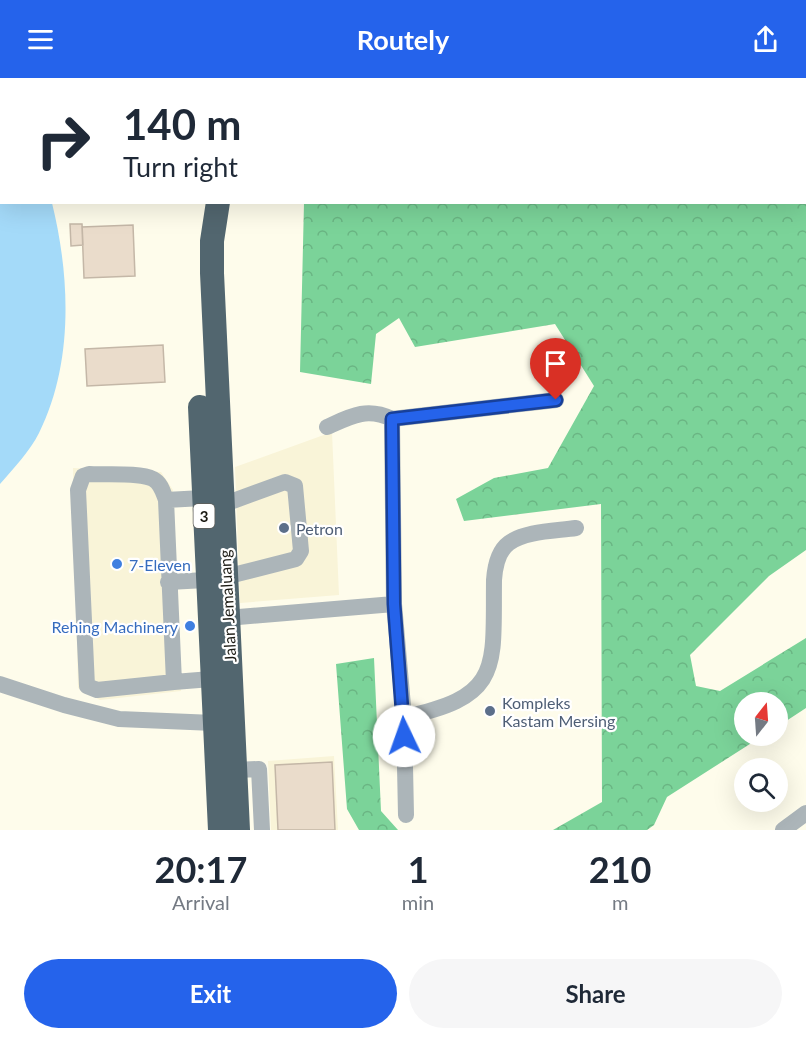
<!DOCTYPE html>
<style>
:root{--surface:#fff;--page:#f6f6f7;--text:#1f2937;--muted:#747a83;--accent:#2563eb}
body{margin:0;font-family:Lato,sans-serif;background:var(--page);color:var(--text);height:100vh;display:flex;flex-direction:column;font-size:22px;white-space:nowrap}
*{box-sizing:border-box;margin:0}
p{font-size:20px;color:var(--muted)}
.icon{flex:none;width:33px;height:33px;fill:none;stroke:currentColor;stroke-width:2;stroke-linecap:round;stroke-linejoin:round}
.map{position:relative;height:752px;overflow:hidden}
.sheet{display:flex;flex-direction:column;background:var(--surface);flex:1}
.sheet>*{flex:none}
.top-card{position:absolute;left:0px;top:0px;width:807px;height:126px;box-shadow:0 6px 24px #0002;background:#fff;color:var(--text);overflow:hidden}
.needle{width:39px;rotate:17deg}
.buttons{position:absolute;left:734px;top:614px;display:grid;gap:12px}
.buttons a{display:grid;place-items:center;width:54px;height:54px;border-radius:50%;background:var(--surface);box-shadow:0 6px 24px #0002;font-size:30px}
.pin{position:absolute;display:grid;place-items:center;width:51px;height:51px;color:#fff;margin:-62px -26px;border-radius:50% 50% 50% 0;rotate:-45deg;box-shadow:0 0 6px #0007}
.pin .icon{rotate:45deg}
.me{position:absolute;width:66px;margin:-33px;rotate:357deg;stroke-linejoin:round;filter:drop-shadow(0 0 4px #0008)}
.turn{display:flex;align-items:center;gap:21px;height:126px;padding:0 24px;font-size:27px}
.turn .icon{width:78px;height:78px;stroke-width:2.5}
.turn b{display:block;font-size:42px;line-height:51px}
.eta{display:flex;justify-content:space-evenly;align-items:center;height:102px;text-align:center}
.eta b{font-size:36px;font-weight:700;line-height:42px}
.cta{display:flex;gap:12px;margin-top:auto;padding:12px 24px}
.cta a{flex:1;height:69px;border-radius:36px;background:var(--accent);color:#fff;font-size:24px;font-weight:700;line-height:69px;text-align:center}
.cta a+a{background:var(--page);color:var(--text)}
header{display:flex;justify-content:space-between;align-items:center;height:78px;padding:0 24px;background:var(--accent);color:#fff;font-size:27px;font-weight:700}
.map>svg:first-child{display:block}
</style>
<header><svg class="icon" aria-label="menu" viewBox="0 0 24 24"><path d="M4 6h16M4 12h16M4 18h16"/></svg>Routely<svg class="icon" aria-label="share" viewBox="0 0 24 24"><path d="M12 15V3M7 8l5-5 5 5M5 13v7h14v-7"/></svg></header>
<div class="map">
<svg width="806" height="752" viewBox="0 0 806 752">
<defs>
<pattern id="forest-crowns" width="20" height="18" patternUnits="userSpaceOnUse" patternTransform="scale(1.5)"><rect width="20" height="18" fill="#7bd399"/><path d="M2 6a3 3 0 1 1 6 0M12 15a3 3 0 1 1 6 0" fill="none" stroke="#6ab583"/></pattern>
</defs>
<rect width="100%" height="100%" fill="#fefceb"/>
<path fill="#f9f4d8" d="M332 354 339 517 240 525 235 389Z
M73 390 161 394 173 412 181 613 100 622 78 610Z
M334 678 338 752H271L268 683Z"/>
<path fill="url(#forest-crowns)" d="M328 0H794L796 1H327Z
M806 11V472L769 498 690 577 696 608 720 613 806 560V630L777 649V624H744V657H764L667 719 654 747 647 752H553L602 724 601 426 464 443 456 421 494 400 548 390 594 308 555 246 415 269 399 240 376 256 371 306 300 294 304 125 806 124Z
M374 580 381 733 398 752H359L347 731 336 586Z"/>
<path fill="#a4daf9" d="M0 0 11 1 2 2V124L52 125C70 198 74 285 39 355 30 373 14 390 0 406Z"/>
<path fill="#eadccb" stroke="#c4b7a7" stroke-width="1.5" d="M70 146H82L83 167 71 168Z
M133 147 135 198 84 200 82 149Z
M163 267 165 304 87 308 85 271Z
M332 684 335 752H278L275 687Z"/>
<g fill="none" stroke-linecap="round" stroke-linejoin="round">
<path stroke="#acb5b9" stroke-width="16" d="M53 0 54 2
M392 341 394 526 404 639 406 737
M327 349C351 338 367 329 392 341L556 322
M166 422 203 420
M222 427 285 404 295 408 301 473 296 481 225 499
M168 504 206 502
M227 540 394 526
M174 604 97 612 87 608 78 412 83 398 89 396C105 397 140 394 153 401 161 405 163 414 166 422L174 604 211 601
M0 606 64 627 119 641 214 645
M404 639C503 619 493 589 494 502 495 488 498 473 509 465 525 453 556 453 576 450
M235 692 259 691 262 752
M783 752 806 735"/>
<path stroke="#52666f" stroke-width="24" d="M240 2V0
M257 2 258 0
M218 124 212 163V195L238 752
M200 329 220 752"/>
</g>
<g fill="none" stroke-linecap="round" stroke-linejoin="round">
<g stroke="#184099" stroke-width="15">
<path id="route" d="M404 658 394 526 392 341 556 322"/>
</g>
<use href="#route" stroke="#2563eb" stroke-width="10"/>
</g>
<g fill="#5c6f8a" stroke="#fff" stroke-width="2">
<circle cx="284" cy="450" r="6"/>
<circle cx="490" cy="633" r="6"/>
</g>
<g fill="#3f7fe0" stroke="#fff" stroke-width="2">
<circle cx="117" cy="486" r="6"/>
<circle cx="190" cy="548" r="6"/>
</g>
<g text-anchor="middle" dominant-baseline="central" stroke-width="4.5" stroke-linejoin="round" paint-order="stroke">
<rect fill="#fff" stroke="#605f5a" stroke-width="1.5" x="193.5" y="426" width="21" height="24" rx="4.5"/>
<g font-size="15" font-weight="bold" fill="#1c1b14">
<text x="204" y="438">3</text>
</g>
<g font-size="16" fill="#4e5e75" stroke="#fff" text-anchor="start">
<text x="296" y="450">Petron</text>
<text x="502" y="624">Kompleks<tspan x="502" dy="18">Kastam Mersing</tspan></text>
</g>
<g font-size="16" fill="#366cbe" stroke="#fff" text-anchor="start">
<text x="129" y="486">7-Eleven</text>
<text x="178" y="548" text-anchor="end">Rehing Machinery</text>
</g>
<g font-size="16" fill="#1c1b14" stroke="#fff">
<text transform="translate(227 528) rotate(-93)">Jalan Jemaluang</text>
</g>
</g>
</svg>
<div class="buttons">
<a><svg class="needle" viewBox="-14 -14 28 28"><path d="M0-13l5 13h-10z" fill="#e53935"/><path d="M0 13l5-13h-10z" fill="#747a83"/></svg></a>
<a><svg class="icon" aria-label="search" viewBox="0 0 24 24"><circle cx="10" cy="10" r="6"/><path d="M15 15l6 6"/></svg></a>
</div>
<div class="pin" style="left:556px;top:322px;background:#d93025"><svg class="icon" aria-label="arrive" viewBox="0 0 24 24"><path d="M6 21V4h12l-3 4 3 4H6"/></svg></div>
<svg class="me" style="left:404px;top:658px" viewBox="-20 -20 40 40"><circle r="19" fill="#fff"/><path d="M0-13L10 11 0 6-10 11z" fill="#2563eb"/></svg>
<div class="top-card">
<div class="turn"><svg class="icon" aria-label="right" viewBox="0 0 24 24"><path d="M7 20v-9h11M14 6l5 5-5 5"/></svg><div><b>140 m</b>Turn right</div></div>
</div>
</div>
<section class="sheet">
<div class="eta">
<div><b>20:17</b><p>Arrival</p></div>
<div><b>1</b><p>min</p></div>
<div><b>210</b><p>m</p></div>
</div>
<div class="cta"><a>Exit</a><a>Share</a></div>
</section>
